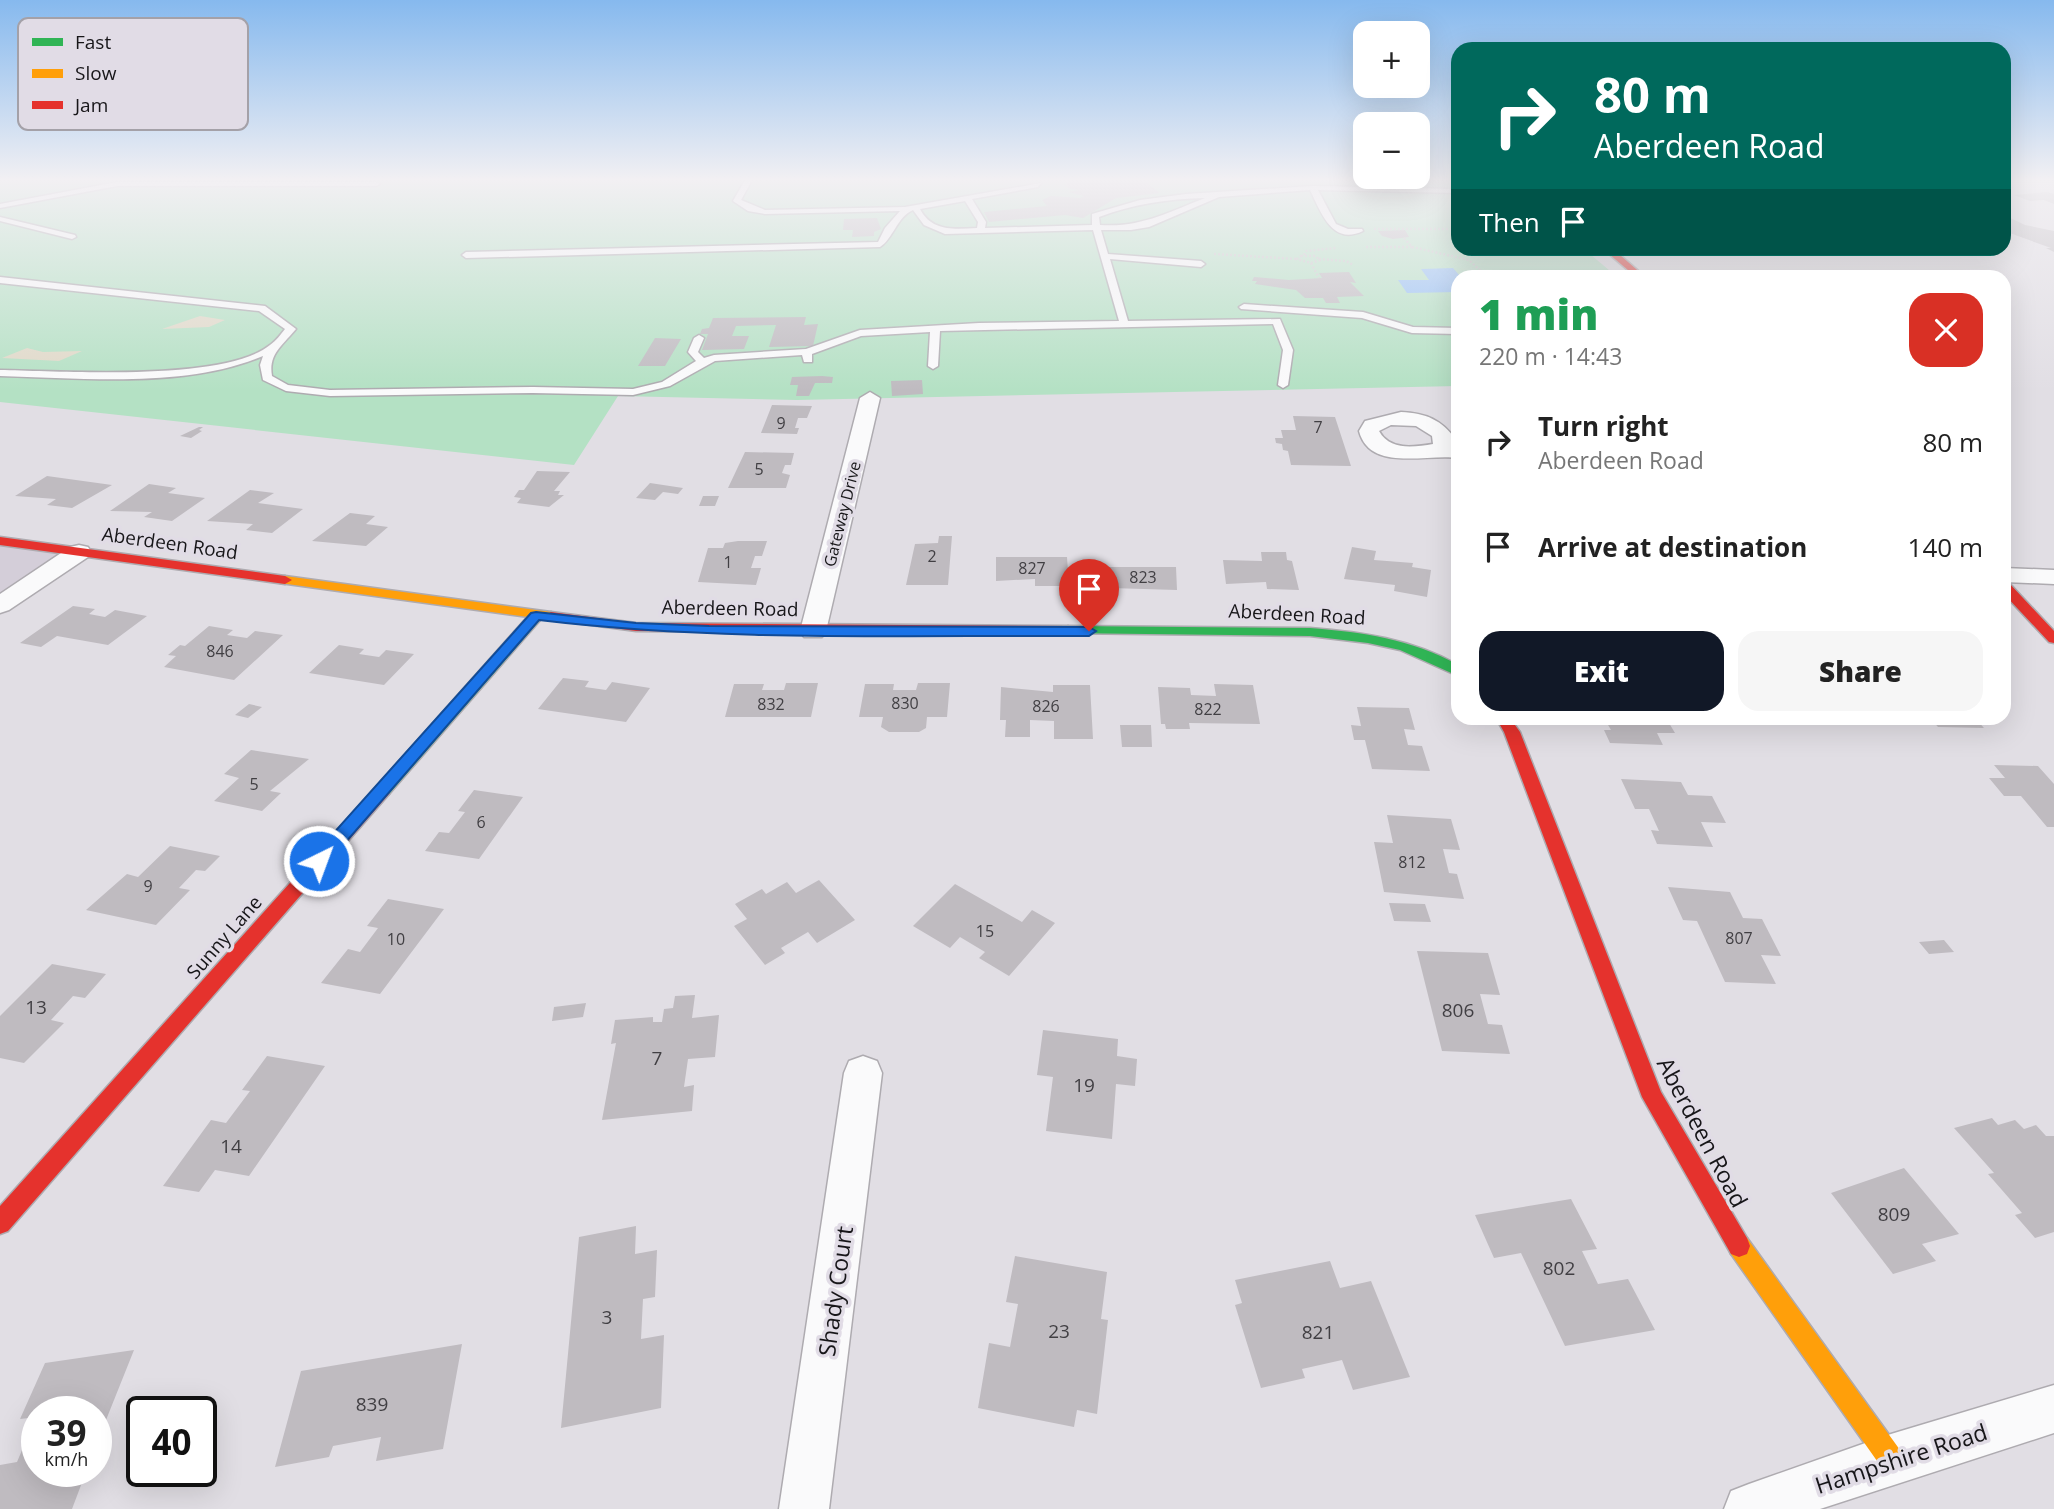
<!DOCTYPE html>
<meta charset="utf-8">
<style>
:root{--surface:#fff;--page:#f6f6f6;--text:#222;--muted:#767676;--accent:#111827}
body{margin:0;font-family:"Open Sans",sans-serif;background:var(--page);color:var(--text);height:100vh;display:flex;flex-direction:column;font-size:26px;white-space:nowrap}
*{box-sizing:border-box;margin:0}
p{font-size:23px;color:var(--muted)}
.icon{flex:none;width:38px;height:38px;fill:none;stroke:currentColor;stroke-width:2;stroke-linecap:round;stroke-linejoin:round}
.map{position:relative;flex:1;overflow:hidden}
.panel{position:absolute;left:1451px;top:270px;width:560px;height:455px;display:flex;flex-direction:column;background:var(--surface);border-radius:21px;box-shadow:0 7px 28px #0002}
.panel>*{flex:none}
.banner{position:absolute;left:1451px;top:42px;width:560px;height:214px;border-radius:21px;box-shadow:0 7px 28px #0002;background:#00695c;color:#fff;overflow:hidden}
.buttons{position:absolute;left:1353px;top:21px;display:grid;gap:14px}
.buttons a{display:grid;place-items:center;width:77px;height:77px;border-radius:14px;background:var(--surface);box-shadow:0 7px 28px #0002;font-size:35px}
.speed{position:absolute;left:21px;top:1396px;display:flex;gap:14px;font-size:35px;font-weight:700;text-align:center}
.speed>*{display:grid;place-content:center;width:91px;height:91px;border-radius:50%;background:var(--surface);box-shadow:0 7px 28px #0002;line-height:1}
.speed small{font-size:18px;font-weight:400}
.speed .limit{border:4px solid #111;border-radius:10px;background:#fff;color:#111}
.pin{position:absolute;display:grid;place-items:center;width:60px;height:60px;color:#fff;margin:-72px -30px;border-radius:50% 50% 50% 0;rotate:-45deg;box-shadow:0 0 7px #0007}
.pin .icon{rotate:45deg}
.me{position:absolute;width:77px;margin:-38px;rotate:42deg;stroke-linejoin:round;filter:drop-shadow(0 0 5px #0008)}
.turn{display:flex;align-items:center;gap:24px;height:147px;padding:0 28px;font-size:32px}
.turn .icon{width:91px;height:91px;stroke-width:2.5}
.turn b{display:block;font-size:49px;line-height:60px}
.then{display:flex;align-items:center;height:66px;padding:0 28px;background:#0003;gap:14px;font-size:26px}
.round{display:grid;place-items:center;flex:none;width:74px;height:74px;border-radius:21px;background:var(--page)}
.summary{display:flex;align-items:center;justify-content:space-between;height:119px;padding:0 28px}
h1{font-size:42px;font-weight:800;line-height:52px;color:#1e9e55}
.cta{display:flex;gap:14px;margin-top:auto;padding:14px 28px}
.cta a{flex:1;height:80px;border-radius:21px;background:var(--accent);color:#fff;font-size:28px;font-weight:800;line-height:80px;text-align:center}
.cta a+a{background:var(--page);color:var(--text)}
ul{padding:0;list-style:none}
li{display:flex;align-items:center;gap:21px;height:105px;padding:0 28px}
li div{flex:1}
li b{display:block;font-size:26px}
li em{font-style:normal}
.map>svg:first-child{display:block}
</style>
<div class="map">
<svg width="2054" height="1509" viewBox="0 0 2054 1509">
<rect width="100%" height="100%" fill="#e1dee4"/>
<path fill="#d4ced9" d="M0 541 79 552 0 605Z"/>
<path fill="#b4e1c4" d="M0 180H1458V248L1584 249 1616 276H1458V386L797 400 618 396 574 465 0 402Z"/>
<path fill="#e0d9c8" d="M200 316 225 320 209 327 162 329Z
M27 348 43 352 82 351 59 361 2 358Z"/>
<path fill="#94c0f6" d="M1453 268 1460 276 1458 292 1407 293 1398 280H1429L1421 269Z"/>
<path fill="#bfbbc0" d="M1066 180H1143L1160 193 1116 198 1083 218 1065 215 989 222 984 212 1047 206 1042 200 1051 196 1080 198 1084 196 1068 192 1080 190 1068 188 1065 184 1070 183Z
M2047 192 2054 194V204L2044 200 2030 201 2014 195Z
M2004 215 2025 225 2054 231V252L2046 248H2051L2004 231Z
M877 218 881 229 874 232V236L852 237 853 230H843L844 219Z
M1405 230 1409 237 1393 239 1382 236 1378 231Z
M1349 272 1356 283 1350 282 1364 296 1337 297 1340 303H1326L1323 298H1305L1296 290 1255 284 1257 281H1252L1254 277 1289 280 1322 278 1319 273Z
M806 317 804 325 818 324 813 346 769 347 776 325 736 326 732 336H749L744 349 702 350 708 334H700L702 329 709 328 713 318Z
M655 338 681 339 665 366H638Z
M792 377 822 376 833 377 832 383H815L809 396H796L798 385H790Z
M922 380 923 394 892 396 891 381Z
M772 405 812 406 807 418H798L795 428H799L797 434 761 433Z
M1293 416 1335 417 1351 466 1291 465 1288 451 1283 450 1282 444 1276 443 1275 438H1283L1281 430H1296Z
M199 427H203L199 430 202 431 191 438 180 436Z
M745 452 794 453 791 465H785L782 473 790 475 786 488H728Z
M537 471 570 472 554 491H560L558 495H564L549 507 517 503 521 498 514 497 519 490H524Z
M47 476 112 485 72 508 47 505 56 499 15 496Z
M650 483 683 488 678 494 663 492 655 500 636 498Z
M149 484 176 488 168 493 205 498 172 521 144 517 152 512 110 511Z
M250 490 274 493 258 503 303 509 272 533 246 530 253 524 207 521Z
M703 496H719L715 506H699Z
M350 513 375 516 366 524 388 527 366 546 312 541Z
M939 536H952L948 585H906L915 544 938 543Z
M738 541H767L762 556H755L751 568H761L756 585 698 582 708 548H723L725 543Z
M1352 547 1376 551 1374 560 1413 563 1412 567 1431 570 1427 597 1394 591 1395 585 1344 579Z
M1261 552H1286L1287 560 1292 561 1299 590 1267 589 1266 582 1226 584 1223 560 1262 561Z
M996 557H1067L1069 586H1035V579L996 581Z
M1108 567H1176L1177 590 1110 588Z
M73 606 95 609 89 614 105 617 115 610 147 616 108 645 57 636 41 647 20 643Z
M209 626 233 630 227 635 247 638 255 631 283 635 234 680 164 667 176 656 168 655 180 645 185 646Z
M339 645 364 649 359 654 379 657 386 650 414 654 384 685 309 673Z
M563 678 589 681 585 687 606 690 612 682 650 688 626 722 538 709Z
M786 683H818L811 717H725L734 684H764L762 690H784Z
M918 683H950L947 717H927L926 728 919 732H889L881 727 883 717H859L865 684H894L893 690H916Z
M1214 684 1253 685 1260 724 1189 723 1190 729H1166L1165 724H1161L1158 687 1190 688 1191 695 1216 696Z
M1053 685H1090L1093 739H1054V721L1030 720V737H1005L1006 720H1000L1001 687 1053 692Z
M249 704 262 707 248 718 235 715Z
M1357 707 1409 708 1415 730 1404 729 1408 745 1422 746 1430 771 1372 769 1365 740H1354L1351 725 1361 726Z
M1604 718H1666L1675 733H1657L1663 745 1610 743 1604 730H1611Z
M1930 718H1975L1984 728 1938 727Z
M1120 725H1151L1152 747H1122Z
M251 750 309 759 270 791 281 793 262 811 214 801 239 778 224 774Z
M1994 765 2038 766 2054 784V827H2047L2021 796H2004L1989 778H2005Z
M1621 779 1681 782 1688 795 1712 796 1726 823 1701 822 1713 847 1657 844 1651 830 1659 831 1649 809H1635Z
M474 790 523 797 479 859 425 851 439 832 449 833 465 812 458 811Z
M1387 815 1451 819 1460 850 1443 849 1449 873 1457 874 1464 899 1384 892 1374 842 1393 843Z
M170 846 220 856 205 871 196 870 179 888 190 890 156 925 86 910 127 874 138 877Z
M819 880 855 920 817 943 808 932 781 948 785 953 765 965 734 926 747 919 735 904 762 889 766 894 787 882 796 893Z
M955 884 1022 922 1032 910 1055 923 1009 976 979 958 985 952 960 937 950 948 913 926Z
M1668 887 1730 892 1743 918 1762 919 1781 956 1761 955 1776 984 1725 982 1697 921 1683 920Z
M388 899 444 909 380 994 321 983 348 949 360 952 378 928 367 926Z
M1389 903 1425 904 1431 922 1394 921Z
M1944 940 1954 952 1929 954 1919 942Z
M1417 951 1488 953 1500 995 1480 994 1488 1024 1502 1025 1510 1054 1442 1051Z
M52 964 106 974 85 998 73 996 51 1020 64 1023 24 1063 0 1058V1016Z
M695 995 692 1018 719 1015 715 1057 688 1059 684 1087 694 1085 692 1111 602 1120 616 1043 611 1044 615 1020 653 1017V1022H662L664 1009 673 1008 675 996Z
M586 1003 583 1017 552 1021 554 1007Z
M1043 1030 1118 1039 1117 1056 1137 1059 1135 1086 1116 1084 1112 1139 1046 1131 1053 1077 1037 1075Z
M267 1056 325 1066 249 1176 215 1170 199 1192 163 1186 211 1120 226 1123 250 1091 242 1090Z
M1992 1118 1998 1125 2015 1120 2024 1129 2036 1125 2046 1136H2054V1232L2035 1238 2015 1215 2022 1213 1988 1174 1994 1173 1954 1128Z
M1904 1168 1959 1234 1922 1244 1936 1261 1893 1274 1831 1193Z
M1571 1199 1597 1249 1582 1251 1598 1284 1628 1279 1655 1330 1565 1346 1521 1253 1494 1258 1475 1215Z
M636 1226 635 1254 657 1250 655 1297 643 1299 641 1339 664 1335 661 1408 561 1428 579 1237Z
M1015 1256 1107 1272 1101 1319 1108 1320 1097 1414 1077 1410 1074 1427 978 1408 989 1343 1010 1347 1018 1304 1006 1302Z
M1330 1261 1340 1288 1371 1281 1410 1377 1353 1390 1342 1360 1302 1369 1305 1378 1261 1388 1235 1305 1242 1303 1235 1280Z
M462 1344 443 1449 376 1461 381 1437 333 1446 329 1457 275 1467 301 1371Z
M134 1350 96 1445V1412H37V1472H86L72 1509H0V1465L17 1462 36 1417 20 1419 45 1363Z"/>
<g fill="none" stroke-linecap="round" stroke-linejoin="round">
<g stroke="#aeabb0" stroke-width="3">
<path id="lane" d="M745 180H752L741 200 765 210 905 207 1041 183 1038 187 972 199 986 222 985 228 1092 225V214L1140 200 1186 194 1313 186 1458 189V193L1318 190 1336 224 1348 229H1362L1363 231C1332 246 1321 212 1310 190L1219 197 1149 227 1131 230H1101L1108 254 1201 261 1205 264 1201 267 1110 259 1128 321 1280 319 1293 350 1288 385 1283 388 1278 385 1283 350 1273 324 940 331 938 366 933 369 928 366 930 332 861 336 812 354V362H804L802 355 715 361 670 386 633 395 533 393 330 396 286 391 263 380 260 365 263 356C186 389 83 378 0 376V370C61 371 225 382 270 345 276 341 281 334 285 329L259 311 0 283V277L265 306 296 329C283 345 268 354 272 376L288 385 330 390 533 387 633 389 662 382 696 361 688 352 694 338 699 335 704 338 698 352 704 358 714 355 806 349 860 330 979 323 1119 321 1093 230 945 234 924 225 913 210C897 217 893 239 880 247L466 258 462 255 466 252 878 242 885 228 900 211 765 214 748 211 733 201ZM1205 198C1169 212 1140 228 1100 225L1099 217C1133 204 1168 199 1205 198ZM965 201 978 222 977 228C954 229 932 232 920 209Z
M117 182H376L380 184 376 186H117L0 208V204Z
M0 217 75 235 76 237 72 239 0 221Z
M1244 304 1363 312 1413 327 1458 328V334L1412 333 1362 318 1241 309 1239 307Z"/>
</g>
<g stroke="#aeabb0" stroke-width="3">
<path id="street" d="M870 392 880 398 826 631 822 637H804L800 631 860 398Z
M1401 412C1426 413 1442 420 1456 440L1454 445 1458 446V458C1428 453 1370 473 1359 431L1365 421ZM1391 425 1416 426 1432 436 1433 444C1414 447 1390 451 1379 431Z
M79 545 88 547 91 552 88 557 9 610 0 613V594L70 547Z
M2004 568 2054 570V584L2004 582Z
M863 1056 877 1061 882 1073 829 1509H779L844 1073 849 1061Z
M2054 1385V1433L1820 1509H1724L1731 1491 1749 1484 1891 1434Z"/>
</g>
<g stroke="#aeabb0" stroke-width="3">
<path id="fast" d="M536 612 543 616 541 619 389 794H377L375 790 377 786 531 613Z
M1068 626 1310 628C1361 632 1412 639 1458 665V676L1400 650 1368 643 1310 636 1063 633 1061 630Z"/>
</g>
<g stroke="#aeabb0" stroke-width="3">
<path id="slow" d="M285 576 551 612 558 616 551 620 280 583V577Z
M1739 1235 1747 1238 1900 1450 1904 1459 1900 1468 1891 1472 1882 1468 1731 1254 1728 1246 1731 1238Z"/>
</g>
<g stroke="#aeabb0" stroke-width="3">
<path id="jam" d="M1602 248H1612L1644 276H1635Z
M0 537 285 576 292 580 285 584 0 545Z
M2004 582 2009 583 2054 631V643L2049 642 2004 594Z
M551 612 636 623 1068 626 1075 630 1068 634 636 631 546 619 544 616Z
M1496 718H1510L1520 732 1661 1092 1747 1238 1750 1246 1747 1254 1739 1257 1731 1254 1642 1097 1504 732Z
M383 784 391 790 389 794 8 1231 0 1234V1206L377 786Z"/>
</g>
<path stroke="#cbcacb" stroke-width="2.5" stroke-dasharray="2 2" stroke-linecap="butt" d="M1374 229H1456
M1366 247H1412L1404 238
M1412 247 1469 260 1486 276
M1214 254 1297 259
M1304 255 1306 251 1336 248
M1301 256H1315L1320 260 1311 263 1297 259Z
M1319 259 1346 261 1353 265
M1311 263 1319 278"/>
<use href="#lane" fill="#fafafb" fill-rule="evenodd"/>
<use href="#street" fill="#fafafb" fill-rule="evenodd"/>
<use href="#fast" fill="#30b455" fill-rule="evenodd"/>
<use href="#slow" fill="#ff9f0a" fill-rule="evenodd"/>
<use href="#jam" fill="#e5322d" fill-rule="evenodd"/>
</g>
<linearGradient id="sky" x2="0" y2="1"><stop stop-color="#86b9ee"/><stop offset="0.46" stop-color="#f2f0f3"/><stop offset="1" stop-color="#f2f0f3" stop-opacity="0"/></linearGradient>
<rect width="2054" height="391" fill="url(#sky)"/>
<path fill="#1a73e8" stroke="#114b97" stroke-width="2" d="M536 612 636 623 709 626 1089 627 1096 631 1089 636C906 635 721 642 539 620L325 866H313L310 861 313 856 531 613Z"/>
<g text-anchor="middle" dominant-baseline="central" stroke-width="7" stroke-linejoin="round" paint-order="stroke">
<g font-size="16" fill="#413f43">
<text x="781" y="423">9</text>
<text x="1318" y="427">7</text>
<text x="759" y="469">5</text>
<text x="932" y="556">2</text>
<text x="728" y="562">1</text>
<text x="1032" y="568">827</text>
<text x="1143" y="577">823</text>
<text x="220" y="651">846</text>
<text x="905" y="703">830</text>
<text x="771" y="704">832</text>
<text x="1046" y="706">826</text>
<text x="1208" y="709">822</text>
<text x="254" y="784">5</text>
<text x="481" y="822">6</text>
<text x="1412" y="862">812</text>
<text x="148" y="886">9</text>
<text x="985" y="931">15</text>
<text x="1739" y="938">807</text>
<text x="396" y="939">10</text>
</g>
<g font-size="16" fill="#171619" stroke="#e1dce6">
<text transform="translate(842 514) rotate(-76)">Gateway Drive</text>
</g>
<g font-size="19" fill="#171619" stroke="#e1dce6">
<text transform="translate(170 543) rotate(8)">Aberdeen Road</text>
<text transform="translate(730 608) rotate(1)">Aberdeen Road</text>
<text transform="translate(1297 614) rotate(3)">Aberdeen Road</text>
<text transform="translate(224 937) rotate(-49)">Sunny Lane</text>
</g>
<g font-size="19" fill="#413f43">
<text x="36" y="1007">13</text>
<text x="1458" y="1010">806</text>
<text x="657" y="1058">7</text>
<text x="1084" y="1085">19</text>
<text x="231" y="1146">14</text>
<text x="1894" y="1214">809</text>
<text x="1559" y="1268">802</text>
<text x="607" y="1317">3</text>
<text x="1059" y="1331">23</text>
<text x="1318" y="1332">821</text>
<text x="372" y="1404">839</text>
</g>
<g font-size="23" fill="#171619" stroke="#e1dce6">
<text transform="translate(1703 1132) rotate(62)">Aberdeen Road</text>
<text transform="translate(835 1291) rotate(-82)">Shady Court</text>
<text transform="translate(1901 1458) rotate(-18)">Hampshire Road</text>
</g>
</g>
<rect x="18" y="18" width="230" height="112" rx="10" fill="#e1dce6" stroke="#a4a1a8" stroke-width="2"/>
<rect x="32" y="38" width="31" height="8" fill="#30b455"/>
<rect x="32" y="69" width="31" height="9" fill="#ff9f0a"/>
<rect x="32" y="101" width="31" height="8" fill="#e5322d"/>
<g font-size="19" fill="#171619">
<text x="75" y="49">Fast</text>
<text x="75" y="80">Slow</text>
<text x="75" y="112">Jam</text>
</g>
</svg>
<div class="buttons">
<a>+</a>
<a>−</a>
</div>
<div class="speed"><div>39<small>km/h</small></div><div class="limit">40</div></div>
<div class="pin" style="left:1089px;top:631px;background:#d93025"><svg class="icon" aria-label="arrive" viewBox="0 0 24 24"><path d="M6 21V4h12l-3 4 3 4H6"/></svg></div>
<svg class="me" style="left:319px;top:861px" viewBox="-20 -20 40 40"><circle r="17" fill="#1a73e8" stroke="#fff" stroke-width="3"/><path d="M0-11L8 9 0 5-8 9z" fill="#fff"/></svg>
<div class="banner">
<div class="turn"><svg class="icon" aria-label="right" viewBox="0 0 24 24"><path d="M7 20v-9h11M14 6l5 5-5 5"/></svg><div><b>80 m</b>Aberdeen Road</div></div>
<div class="then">Then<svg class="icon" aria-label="arrive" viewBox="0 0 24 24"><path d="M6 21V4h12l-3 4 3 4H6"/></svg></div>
</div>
<section class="panel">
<div class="summary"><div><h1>1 min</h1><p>220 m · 14:43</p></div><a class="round" style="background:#d93025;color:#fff"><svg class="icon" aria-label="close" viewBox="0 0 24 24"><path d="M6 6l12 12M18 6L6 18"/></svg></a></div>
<ul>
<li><svg class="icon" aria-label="right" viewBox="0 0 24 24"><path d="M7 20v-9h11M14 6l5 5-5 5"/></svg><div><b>Turn right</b><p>Aberdeen Road</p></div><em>80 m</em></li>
<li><svg class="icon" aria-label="arrive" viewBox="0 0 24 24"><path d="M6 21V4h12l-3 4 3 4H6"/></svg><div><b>Arrive at destination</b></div><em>140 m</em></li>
</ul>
<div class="cta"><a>Exit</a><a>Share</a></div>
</section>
</div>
